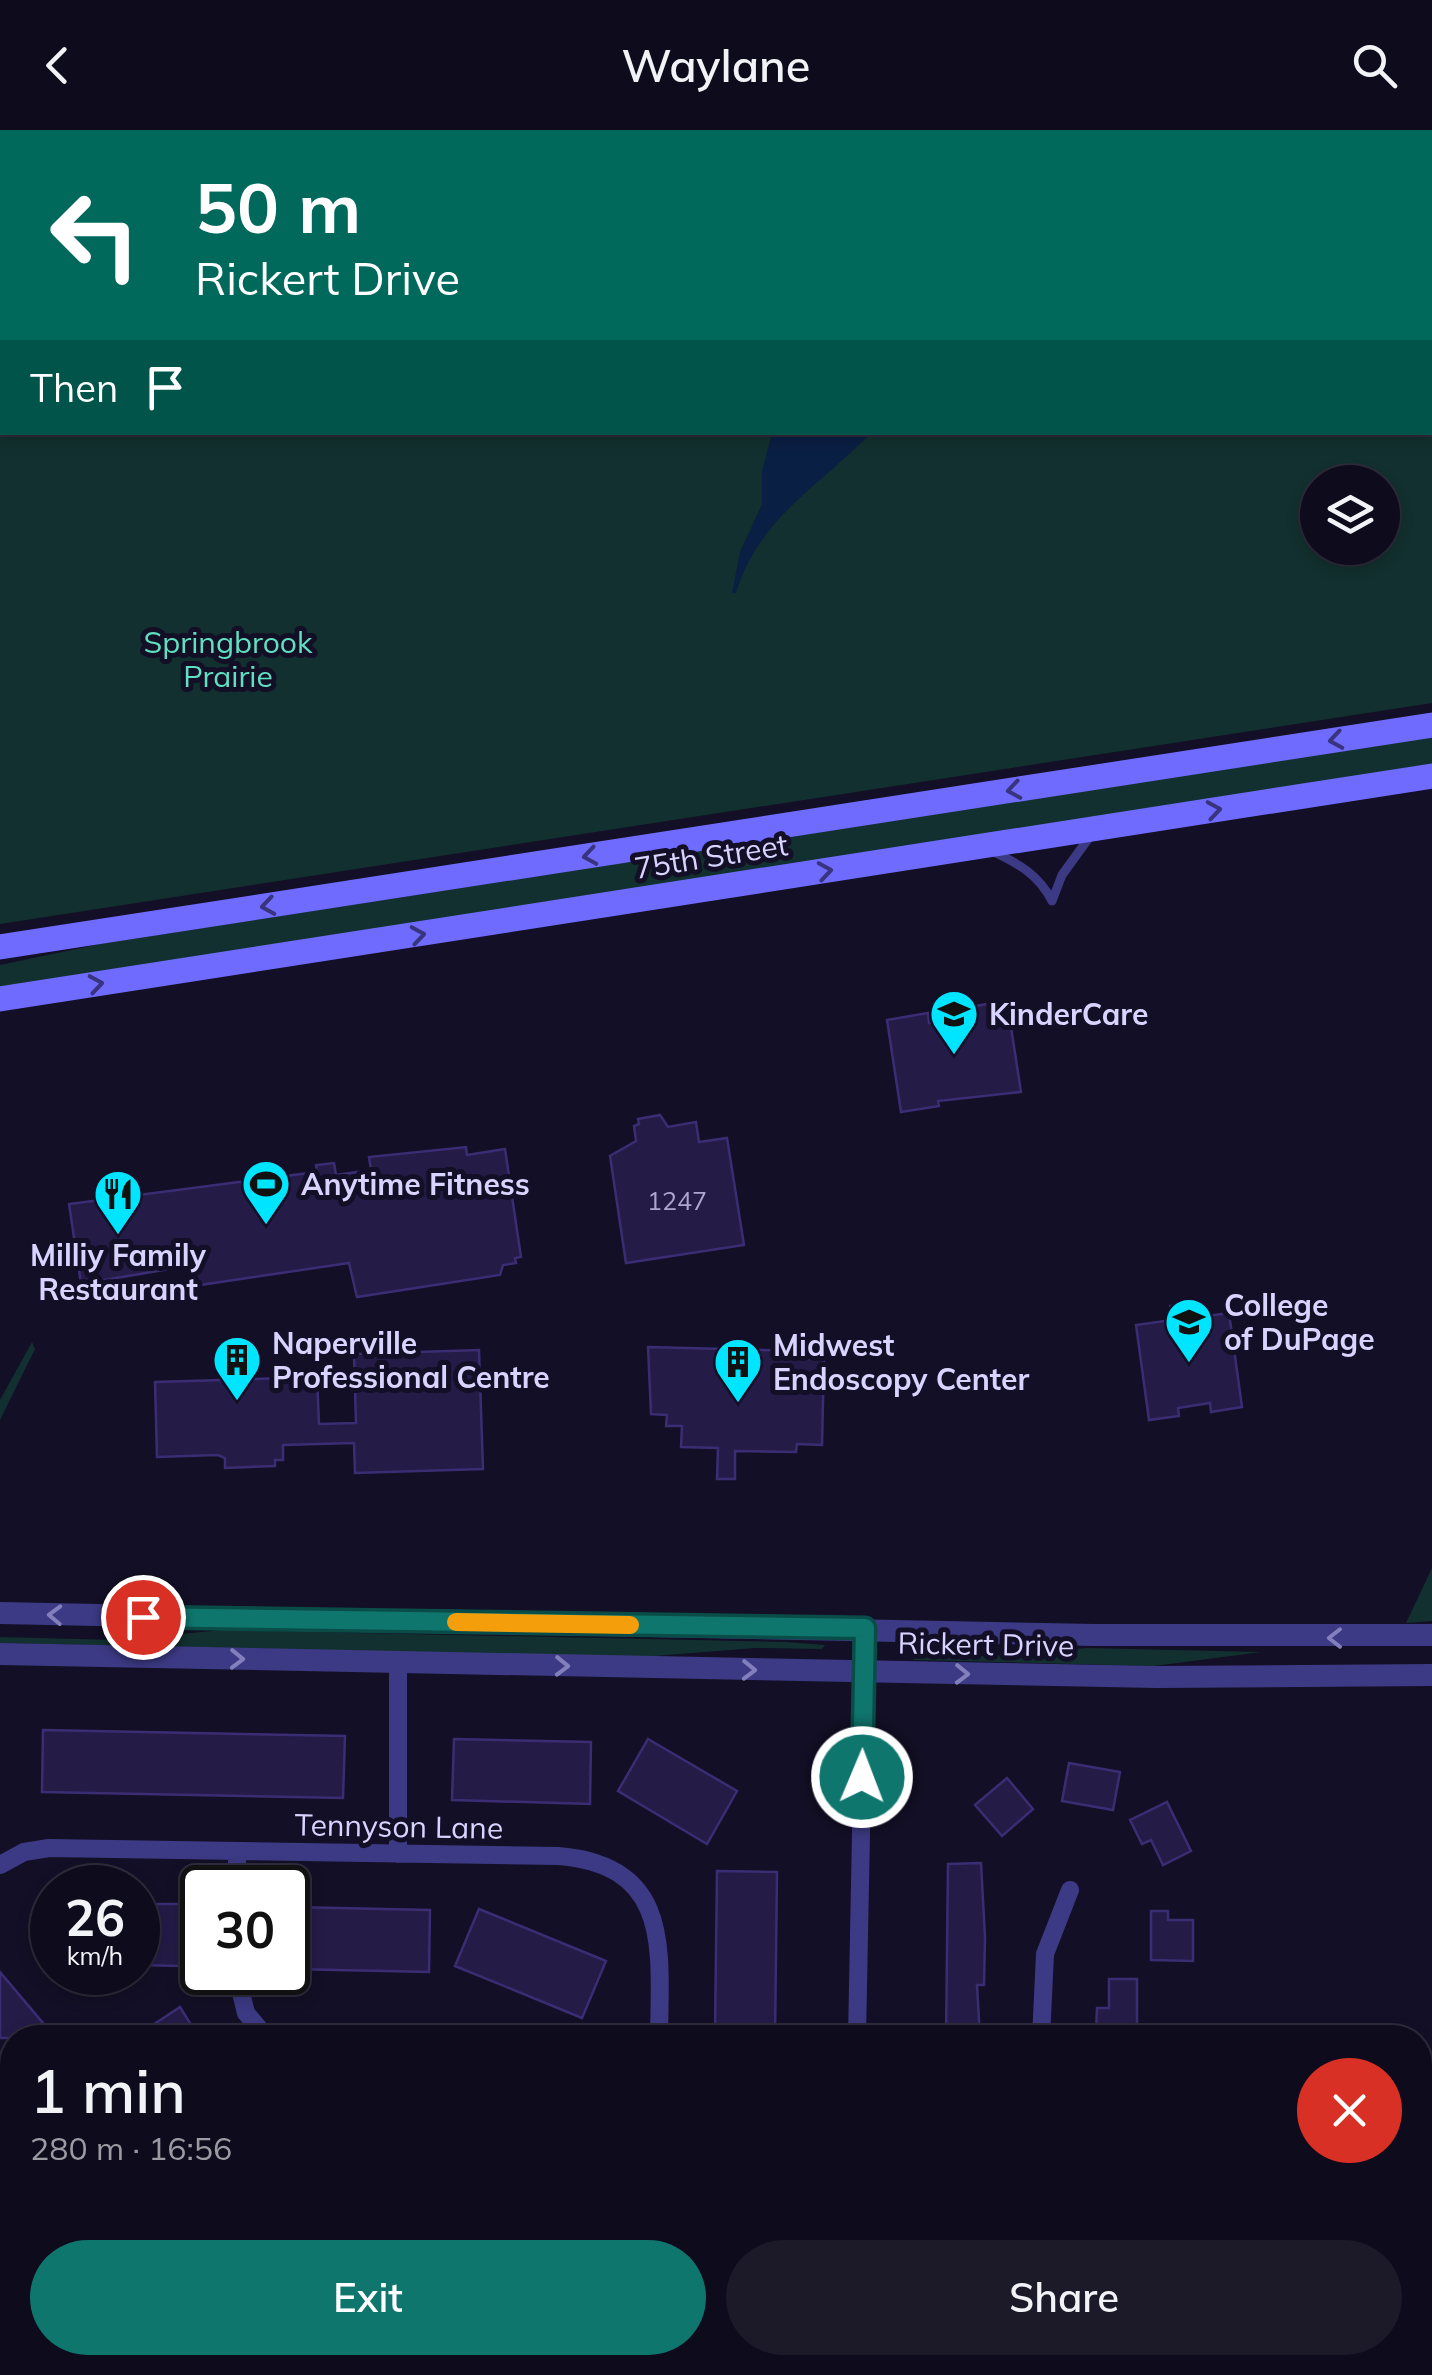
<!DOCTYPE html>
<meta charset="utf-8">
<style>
:root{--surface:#0e0b1c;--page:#1c1929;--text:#f1f3f6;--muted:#9b9ba3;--line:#2e2b3b;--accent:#0f766e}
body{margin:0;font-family:Mulish,sans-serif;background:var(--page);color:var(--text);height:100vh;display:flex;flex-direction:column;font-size:38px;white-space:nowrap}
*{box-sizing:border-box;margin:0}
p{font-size:32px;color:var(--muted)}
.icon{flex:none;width:55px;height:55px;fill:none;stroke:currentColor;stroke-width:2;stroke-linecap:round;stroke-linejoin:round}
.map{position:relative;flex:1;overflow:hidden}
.panel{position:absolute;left:0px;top:1895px;width:1432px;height:350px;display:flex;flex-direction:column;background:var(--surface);border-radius:40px 40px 0 0;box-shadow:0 5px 15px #0003,0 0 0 2px var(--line)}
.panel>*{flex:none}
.hud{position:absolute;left:0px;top:0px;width:1432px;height:305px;box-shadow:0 5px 15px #0003,0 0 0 2px var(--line);background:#00695c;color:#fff;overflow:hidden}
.buttons{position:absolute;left:1300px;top:335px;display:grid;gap:20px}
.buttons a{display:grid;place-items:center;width:100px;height:100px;border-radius:50%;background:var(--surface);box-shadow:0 5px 15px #0003,0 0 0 2px var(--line);font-size:50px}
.speed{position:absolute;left:30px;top:1735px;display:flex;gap:20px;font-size:50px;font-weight:700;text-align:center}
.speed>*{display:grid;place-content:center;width:130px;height:130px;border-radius:50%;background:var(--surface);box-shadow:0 5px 15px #0003,0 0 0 2px var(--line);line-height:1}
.speed small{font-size:25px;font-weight:400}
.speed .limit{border:5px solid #111;border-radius:15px;background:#fff;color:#111}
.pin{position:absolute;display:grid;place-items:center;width:85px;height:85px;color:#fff;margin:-42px;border:5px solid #fff;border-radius:50%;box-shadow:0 2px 10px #0007}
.me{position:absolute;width:110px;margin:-55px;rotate:1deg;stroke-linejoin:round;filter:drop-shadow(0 0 8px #0008)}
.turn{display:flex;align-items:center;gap:35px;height:210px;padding:0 30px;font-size:45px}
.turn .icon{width:130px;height:130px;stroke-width:2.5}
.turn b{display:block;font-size:70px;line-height:85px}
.then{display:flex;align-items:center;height:95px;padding:0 30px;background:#0003;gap:20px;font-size:38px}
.round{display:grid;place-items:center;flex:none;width:105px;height:105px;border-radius:52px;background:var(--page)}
.overview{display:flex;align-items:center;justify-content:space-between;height:170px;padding:0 30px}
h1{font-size:60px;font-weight:600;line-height:75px}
.cta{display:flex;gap:20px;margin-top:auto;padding:20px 30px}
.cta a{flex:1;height:115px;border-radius:60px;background:var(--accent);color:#fff;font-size:40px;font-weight:600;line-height:115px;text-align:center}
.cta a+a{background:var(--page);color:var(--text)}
header{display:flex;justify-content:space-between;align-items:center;height:130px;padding:0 30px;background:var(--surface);font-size:45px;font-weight:600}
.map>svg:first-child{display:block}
</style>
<header><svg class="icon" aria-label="back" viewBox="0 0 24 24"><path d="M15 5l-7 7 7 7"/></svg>Waylane<svg class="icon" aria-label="search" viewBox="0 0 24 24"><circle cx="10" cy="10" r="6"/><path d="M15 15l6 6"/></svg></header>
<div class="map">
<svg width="1432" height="2245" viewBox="0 0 1432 2245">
<rect width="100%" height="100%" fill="#130f26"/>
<path fill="#12302f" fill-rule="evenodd" d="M0 0H1432V573L0 794ZM2 2H1430V302H2ZM1318 352H1382V418H1318Z
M1432 607V634L0 858V835L100 814Z
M32 1212 35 1219 0 1290V1270Z
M1432 1438V1491L1406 1493Z
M223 1500 785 1512 825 1515 822 1519 755 1518 642 1527 0 1513V1507L116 1510Z
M1087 1518 1262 1522 1154 1536 913 1530 917 1526H989Z"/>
<path fill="#0a1f44" d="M772 303H871C819 357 759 387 736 463H732L740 422 762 374V341Z"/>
<path fill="#241b47" stroke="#3b2d73" stroke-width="2.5" d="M1007 871 1021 962 938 971 939 976 901 982 887 890 928 883 929 893 964 888 962 878Z
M660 985 668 997 696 992 699 1012 727 1008 744 1115 626 1133 610 1026 636 1011 634 996 639 994 638 989Z
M466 1017 467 1025 505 1019 521 1127 515 1128 516 1133 503 1135 500 1145 357 1167 349 1133 193 1156 187 1136 81 1154 69 1074 301 1044 317 1042 316 1035 334 1033 336 1045 371 1040 369 1027Z
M1191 1172 1193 1188 1229 1183 1242 1277 1211 1282 1210 1273 1178 1278 1179 1286 1149 1290 1136 1195 1172 1190 1170 1176Z
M648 1217 800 1221V1229H824L822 1315 797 1314 796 1322 735 1321V1349H717L718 1318 681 1317 682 1296H666L667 1285 651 1284Z
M479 1220 483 1339 355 1343 354 1313 283 1315V1330H275V1336L225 1338V1328L218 1325 157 1327 155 1252 317 1247 319 1294 356 1293 354 1224Z
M43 1600 345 1606 343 1668 42 1662Z
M454 1609 591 1612 590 1674 452 1670Z
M648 1609 737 1661 707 1714 618 1661Z
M1069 1633 1120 1642 1113 1680 1062 1671Z
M1007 1648 1033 1679 1002 1706 975 1675Z
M1167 1672 1191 1721 1163 1735 1151 1710 1142 1714 1130 1690Z
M981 1733 985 1807 984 1855H977L980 1908H946L948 1734Z
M717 1741 777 1742 775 1908 715 1903Z
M157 1774H182L181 1836 138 1835V1776Z
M292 1777 430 1780 429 1842 291 1839Z
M479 1779 606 1831 582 1888 455 1836Z
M1151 1781H1168V1790H1193V1831L1151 1830Z
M0 1842 48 1899 38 1908H0Z
M1109 1849H1137V1902L1096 1901 1097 1878H1109Z
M180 1877 193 1898 177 1908H133Z"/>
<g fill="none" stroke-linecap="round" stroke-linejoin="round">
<path stroke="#3d3a85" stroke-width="9" d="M994 722C1019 734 1039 745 1052 771
M1052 771 1062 745 1091 705"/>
<path stroke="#3d3a85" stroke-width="18" d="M398 1724V1532
M0 1735 24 1722 49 1718 558 1726C672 1735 660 1819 659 1908
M237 1758V1721
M236 1842 246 1883 267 1908
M857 1908 865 1498
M1041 1908 1045 1824 1070 1760
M0 2023 12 2039
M198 2232 210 2245
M864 2232 866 2245
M1044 2232 1052 2245
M526 2245 565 2232"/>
<path stroke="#3d3a85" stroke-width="22" d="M0 1483 1095 1505H1432
M0 1524 1157 1547 1432 1545"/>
<path stroke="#6f6bff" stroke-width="25" d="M0 817 1432 595
M0 869 1432 646"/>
</g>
<defs><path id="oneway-chevron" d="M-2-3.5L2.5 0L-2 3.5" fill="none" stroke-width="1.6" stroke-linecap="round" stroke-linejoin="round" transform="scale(2.5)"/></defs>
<g stroke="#38347d">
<use href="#oneway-chevron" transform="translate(1336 610) rotate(171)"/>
<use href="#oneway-chevron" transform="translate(1014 660) rotate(171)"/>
<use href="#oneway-chevron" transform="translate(1214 680) rotate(-9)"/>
<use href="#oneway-chevron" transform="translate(590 726) rotate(171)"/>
<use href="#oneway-chevron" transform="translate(825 741) rotate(-9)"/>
<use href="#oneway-chevron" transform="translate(268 776) rotate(171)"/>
<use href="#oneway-chevron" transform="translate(418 805) rotate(-9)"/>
<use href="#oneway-chevron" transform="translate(96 854) rotate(-9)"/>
</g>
<g stroke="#837fbc">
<use href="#oneway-chevron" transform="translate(55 1485) rotate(-178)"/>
<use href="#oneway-chevron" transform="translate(1335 1508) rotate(-180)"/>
<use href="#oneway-chevron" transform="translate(237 1529) rotate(1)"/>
<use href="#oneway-chevron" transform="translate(562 1536) rotate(1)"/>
<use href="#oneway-chevron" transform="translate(749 1540) rotate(1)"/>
<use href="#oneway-chevron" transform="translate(962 1544) rotate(1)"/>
</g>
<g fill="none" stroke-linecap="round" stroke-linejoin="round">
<g stroke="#0a4d48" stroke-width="25">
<path id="route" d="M143 1487 865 1498 862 1647"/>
</g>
<use href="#route" stroke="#0f766e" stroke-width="18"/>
<path stroke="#f59e0b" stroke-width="18" d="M456 1492 630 1495"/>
</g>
<defs>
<g id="school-pin" transform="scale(2.5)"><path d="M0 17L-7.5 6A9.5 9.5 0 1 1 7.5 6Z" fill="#00e5ff" stroke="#130f26"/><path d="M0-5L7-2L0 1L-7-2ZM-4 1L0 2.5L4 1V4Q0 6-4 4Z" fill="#111"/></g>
<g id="stadium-pin" transform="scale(2.5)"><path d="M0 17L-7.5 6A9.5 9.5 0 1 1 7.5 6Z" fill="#00e5ff" stroke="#130f26"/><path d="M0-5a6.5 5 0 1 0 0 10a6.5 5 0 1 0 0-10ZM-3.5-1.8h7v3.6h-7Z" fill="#111"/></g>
<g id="restaurant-pin" transform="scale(2.5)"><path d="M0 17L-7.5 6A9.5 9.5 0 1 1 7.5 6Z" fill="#00e5ff" stroke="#130f26"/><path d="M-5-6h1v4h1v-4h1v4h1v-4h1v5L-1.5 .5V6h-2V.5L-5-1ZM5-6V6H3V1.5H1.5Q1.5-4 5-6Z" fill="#111"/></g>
<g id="university-pin" transform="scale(2.5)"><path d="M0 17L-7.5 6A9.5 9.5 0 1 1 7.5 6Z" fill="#00e5ff" stroke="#130f26"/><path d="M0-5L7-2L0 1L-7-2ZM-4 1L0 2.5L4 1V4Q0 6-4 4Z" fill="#111"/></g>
<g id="building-pin" transform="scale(2.5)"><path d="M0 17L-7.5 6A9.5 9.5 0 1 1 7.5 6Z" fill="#00e5ff" stroke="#130f26"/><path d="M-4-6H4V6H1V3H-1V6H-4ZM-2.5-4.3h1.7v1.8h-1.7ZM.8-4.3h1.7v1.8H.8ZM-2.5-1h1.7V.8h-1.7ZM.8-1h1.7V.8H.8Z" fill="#111"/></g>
</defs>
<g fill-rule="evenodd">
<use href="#school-pin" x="954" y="884"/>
<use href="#stadium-pin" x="266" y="1054"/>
<use href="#restaurant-pin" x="118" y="1064"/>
<use href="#university-pin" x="1189" y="1192"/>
<use href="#building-pin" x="237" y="1230"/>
<use href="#building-pin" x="738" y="1232"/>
</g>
<g text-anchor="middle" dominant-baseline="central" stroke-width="10" stroke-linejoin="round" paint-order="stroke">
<g font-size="25" fill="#aca6d1">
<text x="677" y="1070">1247</text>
</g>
<g font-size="30" fill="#5fe0c0" stroke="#130f26">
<text x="228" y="512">Springbrook<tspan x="228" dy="34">Prairie</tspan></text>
</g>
<g font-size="30" fill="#d9d4ff" stroke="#130f26">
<text transform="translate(711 726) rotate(-9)">75th Street</text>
<text transform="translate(986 1514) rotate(1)">Rickert Drive</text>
<text transform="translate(399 1696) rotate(1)">Tennyson Lane</text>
</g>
<g font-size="30" font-weight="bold" fill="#d9d4ff" stroke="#130f26" text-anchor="start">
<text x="989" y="884">KinderCare</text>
<text x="301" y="1054">Anytime Fitness</text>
<text x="118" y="1125" text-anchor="middle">Milliy Family<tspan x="118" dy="34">Restaurant</tspan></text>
<text x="1224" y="1175">College<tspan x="1224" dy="34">of DuPage</tspan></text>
<text x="272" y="1213">Naperville<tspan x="272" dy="34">Professional Centre</tspan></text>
<text x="773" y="1215">Midwest<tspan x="773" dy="34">Endoscopy Center</tspan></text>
</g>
</g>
</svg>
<div class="buttons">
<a><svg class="icon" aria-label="layers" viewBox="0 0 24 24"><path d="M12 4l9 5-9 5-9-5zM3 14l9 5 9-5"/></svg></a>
</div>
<div class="speed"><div>26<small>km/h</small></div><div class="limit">30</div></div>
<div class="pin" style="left:143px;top:1487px;background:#d93025"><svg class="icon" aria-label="arrive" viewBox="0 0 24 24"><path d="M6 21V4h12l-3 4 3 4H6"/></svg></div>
<svg class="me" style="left:862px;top:1647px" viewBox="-20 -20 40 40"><circle r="17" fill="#0f766e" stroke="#fff" stroke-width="3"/><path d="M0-11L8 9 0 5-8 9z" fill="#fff"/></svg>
<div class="hud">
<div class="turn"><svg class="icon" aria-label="left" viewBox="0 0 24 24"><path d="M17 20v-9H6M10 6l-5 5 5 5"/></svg><div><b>50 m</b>Rickert Drive</div></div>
<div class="then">Then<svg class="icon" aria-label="arrive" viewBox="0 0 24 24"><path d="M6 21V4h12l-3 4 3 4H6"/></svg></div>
</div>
<section class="panel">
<div class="overview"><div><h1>1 min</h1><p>280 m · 16:56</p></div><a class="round" style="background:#d93025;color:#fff"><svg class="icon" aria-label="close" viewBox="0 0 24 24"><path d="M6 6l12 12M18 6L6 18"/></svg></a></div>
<div class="cta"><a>Exit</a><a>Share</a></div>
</section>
</div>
